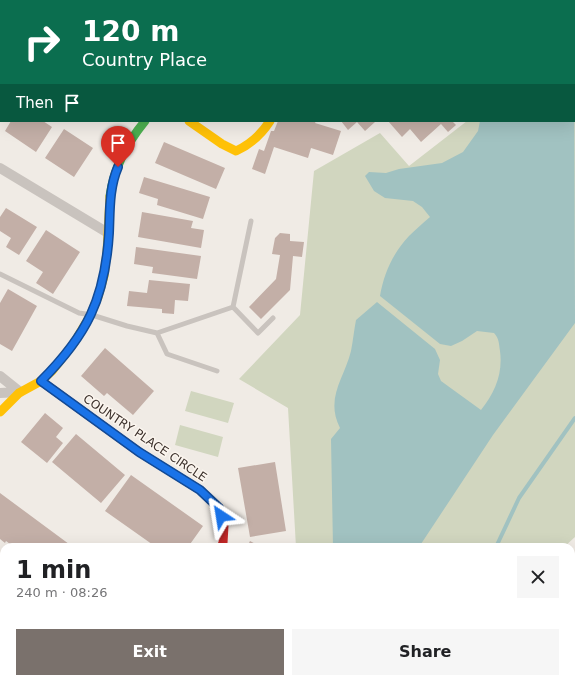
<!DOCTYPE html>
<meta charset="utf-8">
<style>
:root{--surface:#fff;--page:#f6f6f6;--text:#202124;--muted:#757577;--accent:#7a716c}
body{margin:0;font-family:"DejaVu Sans",sans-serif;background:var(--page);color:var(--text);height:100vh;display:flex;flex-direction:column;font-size:15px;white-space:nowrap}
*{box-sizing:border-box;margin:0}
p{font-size:13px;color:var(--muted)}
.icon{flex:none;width:22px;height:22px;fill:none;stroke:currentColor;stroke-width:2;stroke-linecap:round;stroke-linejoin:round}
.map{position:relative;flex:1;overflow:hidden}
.panel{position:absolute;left:0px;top:543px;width:575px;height:140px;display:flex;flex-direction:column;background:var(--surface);border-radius:12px 12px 0 0;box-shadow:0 4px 16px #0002}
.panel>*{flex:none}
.banner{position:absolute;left:0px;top:0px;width:575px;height:122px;box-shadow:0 4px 16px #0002;background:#0b6e4f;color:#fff;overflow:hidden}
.pin{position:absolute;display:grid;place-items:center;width:34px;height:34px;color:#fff;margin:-41px -17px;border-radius:50% 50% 50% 0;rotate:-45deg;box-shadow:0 0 4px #0007}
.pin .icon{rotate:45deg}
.me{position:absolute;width:44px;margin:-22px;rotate:327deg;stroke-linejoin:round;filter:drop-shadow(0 0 3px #0008)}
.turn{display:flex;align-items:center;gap:14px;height:84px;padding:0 16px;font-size:18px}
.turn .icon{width:52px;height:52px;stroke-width:2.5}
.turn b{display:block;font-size:28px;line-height:34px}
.then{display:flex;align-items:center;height:38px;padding:0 16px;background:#0003;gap:8px;font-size:15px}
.round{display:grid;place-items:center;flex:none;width:42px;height:42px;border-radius:0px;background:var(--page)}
.overview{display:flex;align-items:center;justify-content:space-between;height:68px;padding:0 16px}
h1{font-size:24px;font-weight:600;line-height:30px}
.button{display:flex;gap:8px;margin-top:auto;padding:8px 16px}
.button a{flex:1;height:46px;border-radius:0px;background:var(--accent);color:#fff;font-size:16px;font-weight:600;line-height:46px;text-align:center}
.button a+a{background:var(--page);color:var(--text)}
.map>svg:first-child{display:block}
</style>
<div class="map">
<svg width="575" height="683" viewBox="0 0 575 683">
<rect width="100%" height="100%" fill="#f0ebe5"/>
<path fill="#d1d6bf" d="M532 0H575V537L564 547H296L288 408 239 379 300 315 314 171 380 133 409 166 467 121H574V1H531Z
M191 391 234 403 228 423 185 411Z
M180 425 223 437 218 457 175 445Z
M232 679H504L505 683H230Z"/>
<path fill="#a1c2c1" d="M574 33 575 323 493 435 419 547H333L331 439 340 428C325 398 344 379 351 351 353 341 354 330 356 320L377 302 435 349 440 360 438 374 441 381 481 410C495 392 503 374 500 351 499 344 499 338 494 333L477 331 462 341 451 346 440 344 380 296C384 273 393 253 409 236 416 229 423 223 430 217L422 207 413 201 385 198 374 191 365 176 369 172 386 173 399 169 442 163 463 152 478 131 480 121H574Z
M295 679H350L348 683H297Z"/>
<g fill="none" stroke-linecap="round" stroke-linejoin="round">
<path stroke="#a1c2c1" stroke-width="4" d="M496 547 519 498 575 418
M395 683 397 679"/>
</g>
<path fill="#c3afa7" d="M11 121H43L52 127 36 152 5 131Z
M278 121H316L315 123 341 131 333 155 311 148 308 158 274 147 265 174 252 169 259 149 264 151 271 131H274Z
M341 121H374L375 122 365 131 357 122 348 130Z
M388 121H452L456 125 448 132 441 124 421 142 410 129 402 137Z
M64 129 93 148 74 177 45 158Z
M164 142 225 168 216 189 155 163Z
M144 177 210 197 203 219 157 205 158 199 139 193Z
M6 208 37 227 19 255 6 247 11 238 0 231V217Z
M142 212 193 221 191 228 204 230 201 248 138 237Z
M46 230 80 252 53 294 36 283 43 272 26 261Z
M280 233 290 234V241L304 242 302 257 293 256 290 290 261 319 249 307 276 279 280 255 272 254 275 238Z
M136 247 201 256 197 279 152 273 153 267 134 264Z
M149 280 190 284 188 301 175 300 174 314 162 313V309L127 306 129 291 147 293Z
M8 289 37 306 12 351 0 344V303Z
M105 348 154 391 133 415 107 393 104 396 81 376Z
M45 413 63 428 56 437 63 443 47 463 21 442Z
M76 434 125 475 101 503 52 462Z
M275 462 286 531 250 537 238 468Z
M131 475 203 526 188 547H156L105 511Z
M0 493 73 547H14L6 541 5 543 0 539Z
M250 541 261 547H247Z
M572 570 575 572V607L571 615Z
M0 596 4 599V651L0 648Z
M41 679H108L105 683H47Z
M185 679H223L220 683H182Z
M556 679H561L564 683H551Z"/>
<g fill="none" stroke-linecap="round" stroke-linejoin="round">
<path stroke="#c9c3be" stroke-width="5" d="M0 274 79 313 92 315 127 326 157 333 233 307 251 221
M233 307 258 333 273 318
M157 333 167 354 217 371"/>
<path stroke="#c9c3be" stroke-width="10" d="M88 0 89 1
M233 1 234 0
M387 1 388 0
M0 168 108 233
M0 376 20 392
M0 393 20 392
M0 567 4 570"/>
<path stroke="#4caf50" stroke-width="9" d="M110 196C114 167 127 143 145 121"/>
<path stroke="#ffc107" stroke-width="9" d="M189 121 222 144 236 151C251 144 261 135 270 121
M0 412 19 393 41 381 52 371 74 343 90 316 98 297 104 276 107 252 110 196"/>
<path stroke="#c62828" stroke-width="9" d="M41 381 139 452 200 490 219 508 224 525 223 543 221 547"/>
</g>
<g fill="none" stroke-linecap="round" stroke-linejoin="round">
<g stroke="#114b97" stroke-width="10">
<path id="route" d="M118 167C109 188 110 210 109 233 105 299 87 335 41 381L139 452 200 490 219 508 221 516"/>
</g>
<use href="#route" stroke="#1a73e8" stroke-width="7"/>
</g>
<g text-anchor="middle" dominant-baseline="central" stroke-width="3" stroke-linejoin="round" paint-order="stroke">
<g font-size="12" fill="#3b302b" stroke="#fbf5ee">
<text transform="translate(145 438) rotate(34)">COUNTRY PLACE CIRCLE</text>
</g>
</g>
</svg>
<div class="pin" style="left:118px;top:167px;background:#d93025"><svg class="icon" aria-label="arrive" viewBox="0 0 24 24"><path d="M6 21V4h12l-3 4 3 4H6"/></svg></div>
<svg class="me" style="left:221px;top:516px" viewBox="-20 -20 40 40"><path d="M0-17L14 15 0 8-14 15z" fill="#1a73e8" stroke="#fff" stroke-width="4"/></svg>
<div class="banner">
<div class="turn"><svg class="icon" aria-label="right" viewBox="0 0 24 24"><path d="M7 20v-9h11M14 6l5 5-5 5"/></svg><div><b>120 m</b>Country Place</div></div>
<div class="then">Then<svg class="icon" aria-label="arrive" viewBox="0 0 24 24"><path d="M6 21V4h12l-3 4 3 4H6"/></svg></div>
</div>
<section class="panel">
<div class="overview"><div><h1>1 min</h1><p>240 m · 08:26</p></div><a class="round"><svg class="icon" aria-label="close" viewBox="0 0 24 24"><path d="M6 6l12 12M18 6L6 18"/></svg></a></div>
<div class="button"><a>Exit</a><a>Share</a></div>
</section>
</div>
